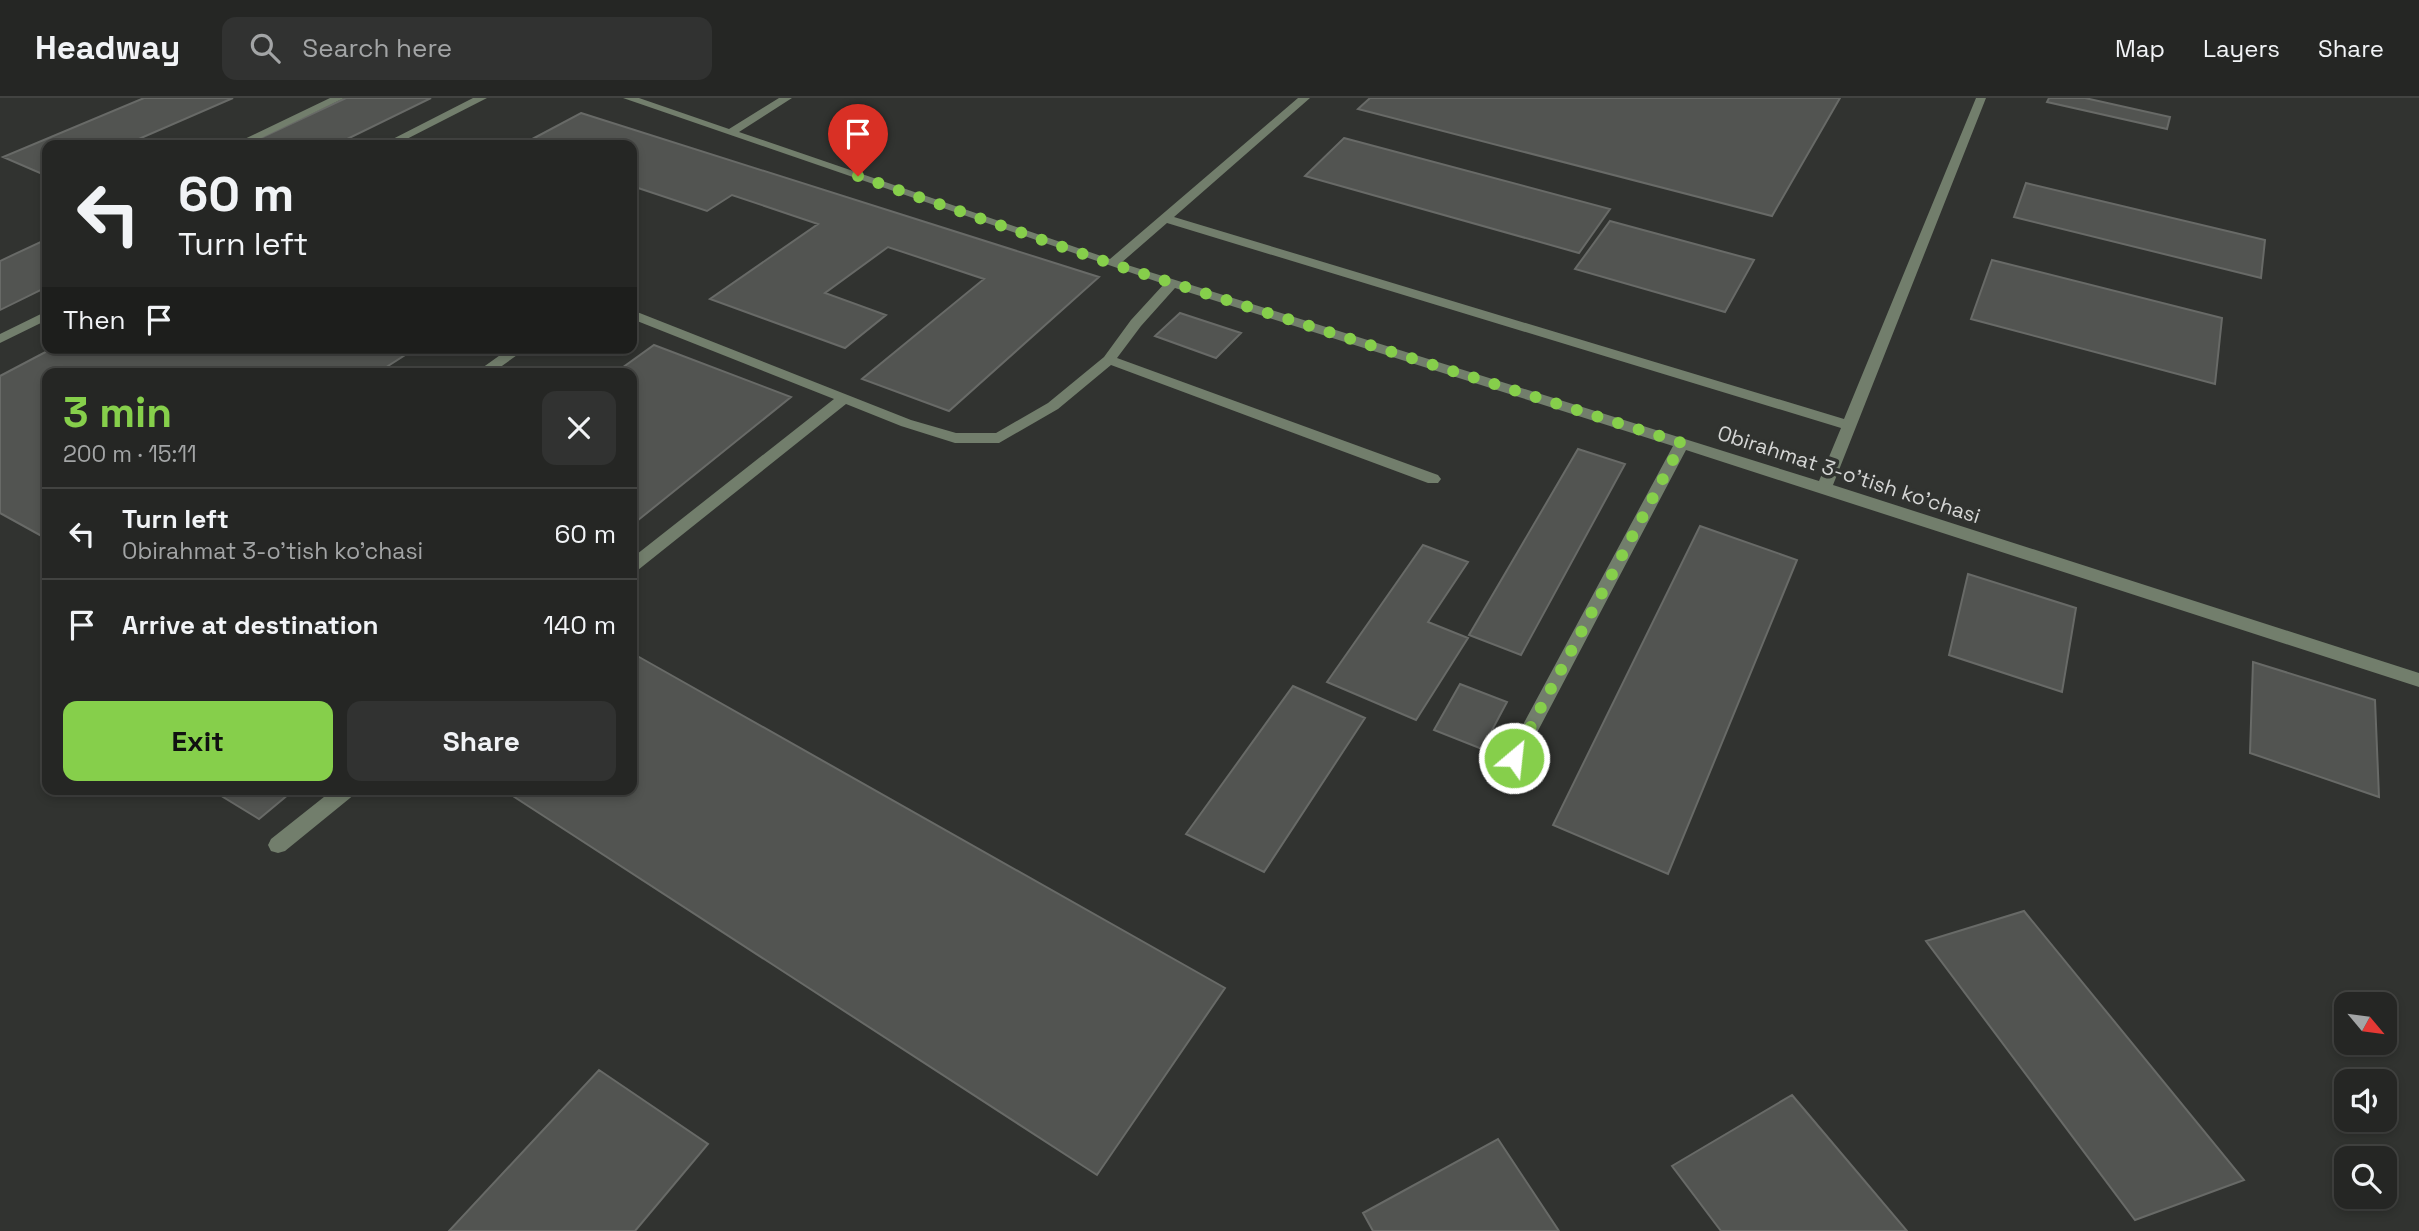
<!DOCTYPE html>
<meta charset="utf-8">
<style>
:root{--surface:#252624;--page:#313231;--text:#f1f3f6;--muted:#a3a5a6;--line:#424341;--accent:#86cf4b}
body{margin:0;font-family:"Space Grotesk",sans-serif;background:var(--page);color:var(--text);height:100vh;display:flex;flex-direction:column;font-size:26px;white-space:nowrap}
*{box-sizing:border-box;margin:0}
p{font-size:23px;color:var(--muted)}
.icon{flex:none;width:38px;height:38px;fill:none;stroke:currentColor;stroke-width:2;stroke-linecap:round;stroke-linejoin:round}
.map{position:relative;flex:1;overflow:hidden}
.details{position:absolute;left:42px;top:270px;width:595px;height:427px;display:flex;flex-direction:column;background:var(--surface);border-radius:14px;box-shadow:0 4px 10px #0003,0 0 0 2px var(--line)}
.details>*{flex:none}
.banner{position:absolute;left:42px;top:42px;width:595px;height:214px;border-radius:14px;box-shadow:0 4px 10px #0003,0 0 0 2px var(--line);background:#252624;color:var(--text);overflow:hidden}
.needle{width:46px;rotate:119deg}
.controls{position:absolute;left:2334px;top:894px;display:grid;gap:14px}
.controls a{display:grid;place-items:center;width:63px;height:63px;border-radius:14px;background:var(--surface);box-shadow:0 4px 10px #0003,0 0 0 2px var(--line);font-size:35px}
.pin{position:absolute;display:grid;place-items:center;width:60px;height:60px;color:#fff;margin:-72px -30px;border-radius:50% 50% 50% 0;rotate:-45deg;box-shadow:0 0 7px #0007}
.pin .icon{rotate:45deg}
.me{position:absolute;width:77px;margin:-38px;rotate:28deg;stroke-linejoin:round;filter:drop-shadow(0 0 5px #0008)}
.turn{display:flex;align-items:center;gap:24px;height:147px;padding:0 21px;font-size:32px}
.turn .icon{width:91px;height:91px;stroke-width:2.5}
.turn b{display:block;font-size:49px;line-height:60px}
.then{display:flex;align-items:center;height:66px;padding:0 21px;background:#0003;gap:14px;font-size:26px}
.round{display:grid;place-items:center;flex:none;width:74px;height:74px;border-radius:14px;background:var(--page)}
.headline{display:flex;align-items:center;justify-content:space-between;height:119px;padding:0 21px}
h1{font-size:42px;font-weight:700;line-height:52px;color:var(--accent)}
.cta{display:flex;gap:14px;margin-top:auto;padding:14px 21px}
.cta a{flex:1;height:80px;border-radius:14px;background:var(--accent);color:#111;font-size:28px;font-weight:700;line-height:80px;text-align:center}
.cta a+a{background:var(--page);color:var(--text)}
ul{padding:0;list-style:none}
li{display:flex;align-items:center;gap:21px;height:91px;padding:0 21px;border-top:2px solid var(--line)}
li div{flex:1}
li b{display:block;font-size:26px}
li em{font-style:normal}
header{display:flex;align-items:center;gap:42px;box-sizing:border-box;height:98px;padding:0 35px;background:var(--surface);border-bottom:2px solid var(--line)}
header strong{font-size:33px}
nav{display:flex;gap:38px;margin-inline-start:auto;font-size:24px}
.search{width:490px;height:63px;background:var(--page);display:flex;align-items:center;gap:18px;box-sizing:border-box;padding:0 24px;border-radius:14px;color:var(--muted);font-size:26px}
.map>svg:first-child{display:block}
</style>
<header>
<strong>Headway</strong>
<div class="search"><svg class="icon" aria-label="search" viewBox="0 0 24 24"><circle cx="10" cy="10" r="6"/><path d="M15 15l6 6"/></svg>Search here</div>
<nav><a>Map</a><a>Layers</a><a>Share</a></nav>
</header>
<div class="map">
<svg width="2419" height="1133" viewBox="0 0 2419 1133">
<rect width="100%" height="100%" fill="#313330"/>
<path fill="#525451" stroke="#686a67" stroke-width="2" d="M144 0H233L125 47H47V78L3 59Z
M346 0H431L335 47H246Z
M1370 0H1840L1772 118 1358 11Z
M2049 0H2085L2170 19 2167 31 2047 4Z
M581 15 1099 179 949 313 862 281 984 181 888 149 825 195 886 217 845 250 710 201 818 126 732 97 707 113 632 88V47H521Z
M1344 40 1610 111 1579 155 1305 78Z
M2026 85 2265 142 2261 180 2014 119Z
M1610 123 1754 162 1725 214 1575 171Z
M47 141V189L0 212V163Z
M1992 162 2222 220 2215 286 1971 221Z
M1180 215 1241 235 1216 260 1155 238Z
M654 247 791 299 632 427V275H615Z
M53 250H416L377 275H47V441L0 415V278Z
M1578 351 1625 366 1521 557 1469 537Z
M1700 428 1797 462 1668 776 1553 727Z
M1423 447 1468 464 1428 524 1468 540 1416 622 1327 584Z
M1968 476 2076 510 2062 594 1949 557Z
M632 555 1225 890 1097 1077 502 691H632Z
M2253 564 2375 602 2379 699 2250 655Z
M1460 586 1507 604 1482 651 1434 632Z
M1293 588 1365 620 1264 774 1186 736Z
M210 691H295L259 721Z
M2024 813 2244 1082 2135 1122 1926 843Z
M599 972 708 1046 635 1133H449Z
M1792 997 1907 1133H1721L1672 1068Z
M1498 1041 1559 1133H1373L1363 1115Z"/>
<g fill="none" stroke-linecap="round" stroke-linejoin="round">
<path fill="#727e6c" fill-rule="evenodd" d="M330 0H344L247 47H232Z
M473 0H487L395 47H381Z
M623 0H639L729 31 779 0H792L739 34 1110 161 1298 0H1310L1174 119 1844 321 1976 0H1986L1833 387 2419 575V589L1686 352 1521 665 1514 667 1507 665 1505 660 1673 348 1175 190 1141 228 1117 260 1438 377 1441 381 1438 385H1428L1111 267 1058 311 999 345H955L901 328 846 306 638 472 632 474V460L834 301 632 221V212L911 322 956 335H996L1048 305 1104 259 1131 222 1164 186ZM1167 125 1841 330 1819 383 1121 165Z
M47 213V222L0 245V236Z
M510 250H527L492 275H475Z
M334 691H357L355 696 285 753 278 755 271 753 268 747 271 741Z"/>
</g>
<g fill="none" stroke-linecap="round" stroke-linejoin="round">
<path stroke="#86cf4b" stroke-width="12" stroke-dasharray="0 21.6" d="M858 78 1112 166 1682 345 1514 660"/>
</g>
<g text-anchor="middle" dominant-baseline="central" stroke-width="7" stroke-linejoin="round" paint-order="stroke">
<g font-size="21" fill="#d5d6d5" stroke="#313330">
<text transform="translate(1849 376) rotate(18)">Obirahmat 3-o'tish ko'chasi</text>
</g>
</g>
</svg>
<div class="controls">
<a><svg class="needle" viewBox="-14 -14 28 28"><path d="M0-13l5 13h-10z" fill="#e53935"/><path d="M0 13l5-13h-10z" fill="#a3a5a6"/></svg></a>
<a><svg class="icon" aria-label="sound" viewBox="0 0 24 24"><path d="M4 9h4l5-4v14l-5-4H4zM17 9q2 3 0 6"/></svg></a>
<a><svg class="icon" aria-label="search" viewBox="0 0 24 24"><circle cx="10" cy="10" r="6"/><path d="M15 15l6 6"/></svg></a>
</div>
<div class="pin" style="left:858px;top:78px;background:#d93025"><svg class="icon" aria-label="arrive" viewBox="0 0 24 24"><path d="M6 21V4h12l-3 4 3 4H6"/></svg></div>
<svg class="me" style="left:1514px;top:660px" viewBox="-20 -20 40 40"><circle r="17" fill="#86cf4b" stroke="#fff" stroke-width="3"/><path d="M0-11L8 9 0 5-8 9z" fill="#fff"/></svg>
<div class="banner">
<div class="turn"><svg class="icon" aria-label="left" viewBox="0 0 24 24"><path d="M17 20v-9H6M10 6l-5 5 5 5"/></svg><div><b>60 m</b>Turn left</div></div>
<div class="then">Then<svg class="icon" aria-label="arrive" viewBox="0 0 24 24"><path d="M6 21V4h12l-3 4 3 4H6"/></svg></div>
</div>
<section class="details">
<div class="headline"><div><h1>3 min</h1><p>200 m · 15:11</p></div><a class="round"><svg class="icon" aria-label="close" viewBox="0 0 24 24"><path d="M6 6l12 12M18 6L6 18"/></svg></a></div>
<ul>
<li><svg class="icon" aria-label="left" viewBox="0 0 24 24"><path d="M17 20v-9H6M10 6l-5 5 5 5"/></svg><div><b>Turn left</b><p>Obirahmat 3-o'tish ko'chasi</p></div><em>60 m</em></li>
<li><svg class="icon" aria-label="arrive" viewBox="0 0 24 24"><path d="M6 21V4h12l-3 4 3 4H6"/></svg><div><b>Arrive at destination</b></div><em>140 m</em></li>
</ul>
<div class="cta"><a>Exit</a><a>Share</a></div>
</section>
</div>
